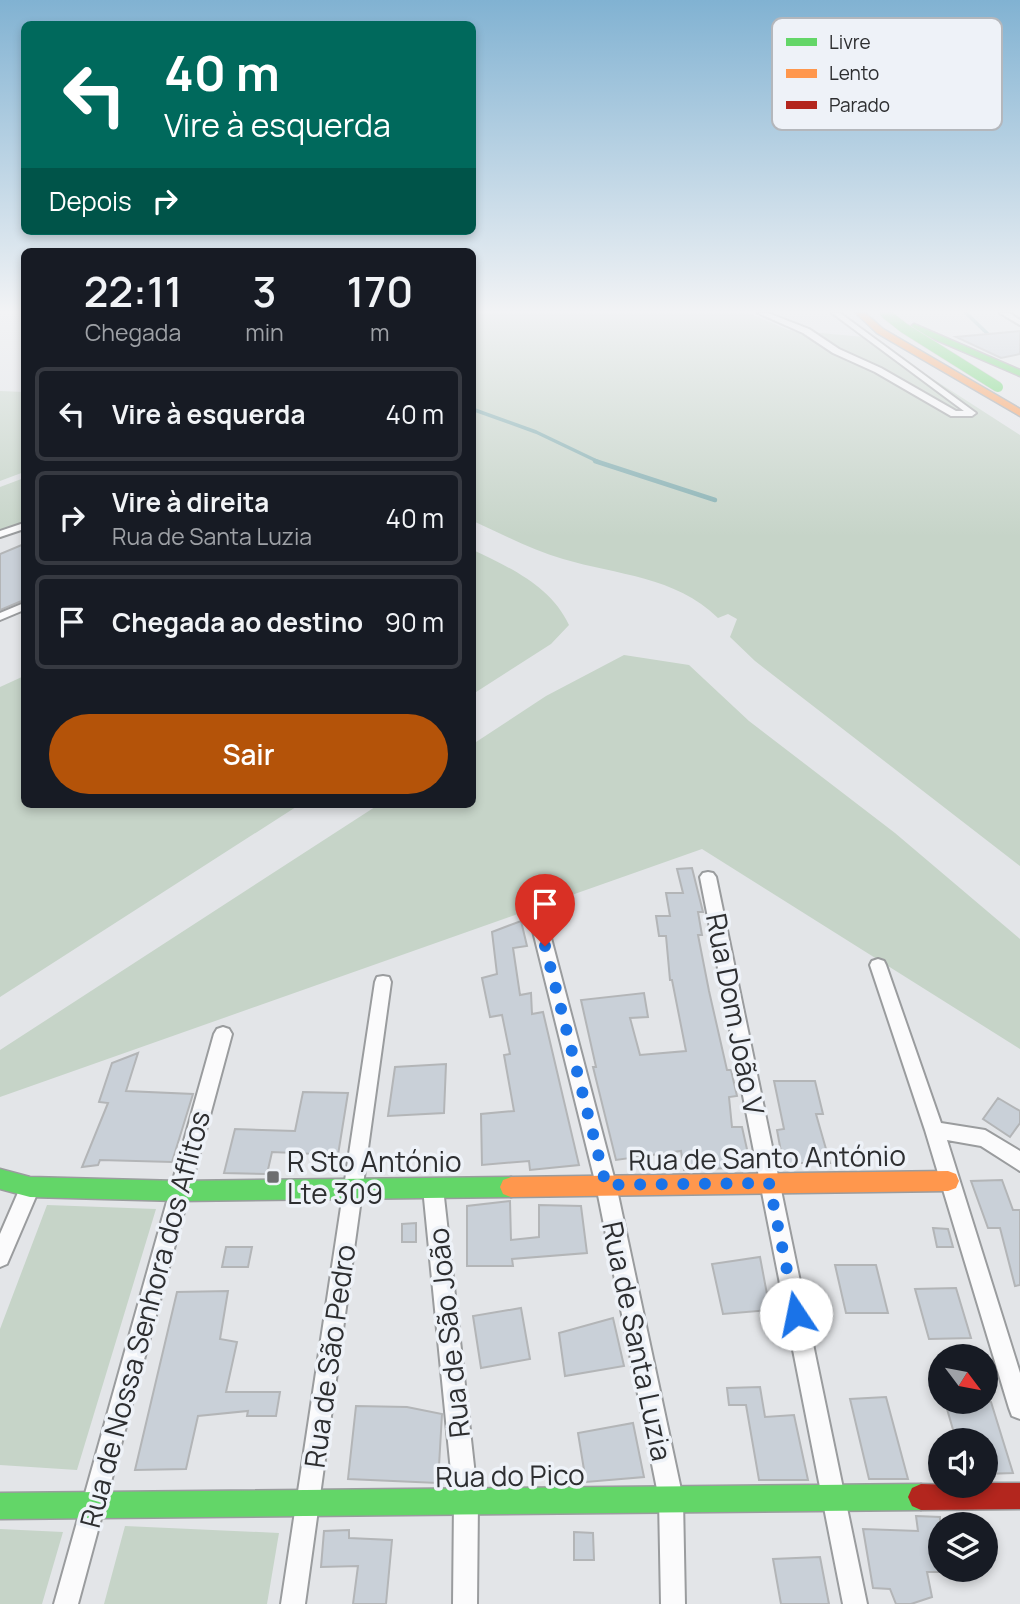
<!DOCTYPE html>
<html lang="pt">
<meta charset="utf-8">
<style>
:root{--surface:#171b24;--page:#242831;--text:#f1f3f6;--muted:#9ea1a6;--line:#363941;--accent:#b45309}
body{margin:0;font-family:Manrope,sans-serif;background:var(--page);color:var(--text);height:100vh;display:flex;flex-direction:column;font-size:26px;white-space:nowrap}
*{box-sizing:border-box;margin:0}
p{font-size:23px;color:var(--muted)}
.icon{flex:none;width:38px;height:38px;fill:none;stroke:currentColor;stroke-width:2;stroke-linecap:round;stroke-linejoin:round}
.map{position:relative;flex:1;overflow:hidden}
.side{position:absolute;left:21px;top:248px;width:455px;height:560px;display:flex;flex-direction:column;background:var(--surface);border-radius:10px;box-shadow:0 4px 10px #0003}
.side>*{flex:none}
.guide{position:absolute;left:21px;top:21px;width:455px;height:214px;border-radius:10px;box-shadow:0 4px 10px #0003;background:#00695c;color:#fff;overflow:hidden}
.needle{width:46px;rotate:122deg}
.fabs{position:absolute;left:928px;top:1344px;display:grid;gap:14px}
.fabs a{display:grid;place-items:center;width:70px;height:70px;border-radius:50%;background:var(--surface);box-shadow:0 4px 10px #0003;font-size:35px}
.pin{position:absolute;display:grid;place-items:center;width:60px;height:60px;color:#fff;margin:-72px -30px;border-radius:50% 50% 50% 0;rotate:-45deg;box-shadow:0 0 7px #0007}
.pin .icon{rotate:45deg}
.me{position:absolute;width:77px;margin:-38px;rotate:349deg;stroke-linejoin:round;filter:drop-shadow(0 0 5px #0008)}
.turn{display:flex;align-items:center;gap:24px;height:147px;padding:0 28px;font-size:32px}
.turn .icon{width:91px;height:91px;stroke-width:2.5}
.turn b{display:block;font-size:49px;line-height:60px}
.then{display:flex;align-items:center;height:66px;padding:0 28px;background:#0003;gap:14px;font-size:26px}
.eta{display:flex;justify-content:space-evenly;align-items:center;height:119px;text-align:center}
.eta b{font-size:42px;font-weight:600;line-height:49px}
.button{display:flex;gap:14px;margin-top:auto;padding:14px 28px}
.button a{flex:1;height:80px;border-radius:42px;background:var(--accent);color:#fff;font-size:28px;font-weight:600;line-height:80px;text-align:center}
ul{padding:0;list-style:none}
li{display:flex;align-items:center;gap:21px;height:94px;margin:0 14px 10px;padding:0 14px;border:4px solid var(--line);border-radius:10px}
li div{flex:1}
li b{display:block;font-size:26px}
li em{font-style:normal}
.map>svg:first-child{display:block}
</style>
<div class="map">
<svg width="1020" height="1604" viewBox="0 0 1020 1604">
<rect width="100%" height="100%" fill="#e3e5e8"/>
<path fill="#c6d4c8" d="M473 313H749L788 330 875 338 902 359 1020 435V866L755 661 730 637 737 619 728 614 718 618C675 576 617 575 563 559 532 550 502 534 473 521Z
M0 391 24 392V472L0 481Z
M24 478V521L0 531V487Z
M473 550C509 567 551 586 569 625L551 644 473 694Z
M624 655 689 665 749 721 895 833 1020 939V1049L702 849 0 1097V1050L378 805H472L473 744 546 696Z
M24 676V805H299L0 997V687Z
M47 1205 156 1209 77 1470 0 1465V1329Z
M125 1526 279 1533 267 1604H104Z
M0 1529 63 1532 42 1604H0Z"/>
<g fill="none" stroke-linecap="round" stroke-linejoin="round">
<path stroke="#86b0b2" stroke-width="3.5" d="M966 313 992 338
M472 409 536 432 601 463"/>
<path stroke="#86b0b2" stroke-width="4.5" d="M595 461 715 500"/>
</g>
<path fill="#c9d0d8" stroke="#b3b5b7" stroke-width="2" d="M1020 331V354L1001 358 956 337Z
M24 544V600L0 610V554Z
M692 868 703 912H698L702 935H698L709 991 727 1070H731L737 1096 729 1097 732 1127H742L751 1167 684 1170 681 1151 616 1160 593 1067H596L581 1000 644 993 648 1017 630 1018 640 1055 686 1051 672 980H670L666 936H659L656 916H670L666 893H683L677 869Z
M521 921 527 946 513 948 520 995 531 993 532 1014 543 1012 579 1165 530 1170 529 1161 482 1165 481 1114 514 1111 504 1055 510 1054 502 1015 490 1017 482 978 497 974 492 932Z
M138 1053 126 1091 193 1094 172 1162 100 1160 98 1165 82 1167 108 1103 99 1102 112 1063Z
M446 1064 444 1113 388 1116 395 1067Z
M774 1081H815L823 1114H816L830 1163H783L777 1130 784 1129Z
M303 1092 348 1093 338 1155 272 1152 267 1174 224 1173 235 1129 295 1131Z
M998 1098 1020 1111V1123L1010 1137 983 1119Z
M1002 1180 1013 1210H1020V1285L1015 1286 1000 1228H988L971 1181Z
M510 1201 511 1240 539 1237V1205L581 1206 587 1253 512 1259 513 1266H467V1206Z
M416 1223V1242H402V1224Z
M933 1228 948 1229 953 1247H937Z
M226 1247H252L248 1267H222Z
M760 1257 770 1310 723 1314 712 1264Z
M835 1265H876L888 1313H846Z
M956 1288 971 1338 929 1339 915 1289Z
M228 1291 220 1339 237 1342 226 1392H280L276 1416H247L248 1411 198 1416 186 1469 135 1470 177 1292Z
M521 1308 530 1359 481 1368 473 1316Z
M613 1318 624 1366 565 1376 559 1333Z
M760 1387 765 1417 794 1415 808 1480H759L746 1405H729L727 1388Z
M886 1397 908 1479H869L850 1399Z
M945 1402H991L1013 1473 985 1474V1440H956Z
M356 1406 407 1407 442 1414 438 1483 348 1479Z
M633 1423 644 1477 586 1482 578 1433Z
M916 1516 940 1517V1572H927L932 1597 911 1604H896L890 1589 873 1588 863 1529 918 1531Z
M349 1530V1538L392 1540 386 1604H353L358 1566 321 1567 324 1531Z
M574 1532 593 1533 594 1560H574Z
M820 1557 829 1604H781L773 1559Z"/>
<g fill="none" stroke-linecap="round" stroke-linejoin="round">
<g stroke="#9a9c9e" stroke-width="4">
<path id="street" d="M758 313H768L809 329 839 349 881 368 956 411H964L832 313H840L976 413 972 416H951L875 372 833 353 803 333Z
M1000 313H1009L1020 320V325Z
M24 523V529L0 537V531Z
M24 603V610L0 620V613Z
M708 872 713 873 716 877 867 1604H843L700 877 703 873Z
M538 913 544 915 546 919 616 1185 683 1499 685 1604H661L659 1499 596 1185 530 919 532 915Z
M878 959 884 961 886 965 941 1123 985 1130 1020 1151V1171L981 1146 947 1140 1020 1373V1419L1012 1416 1009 1408 925 1130 870 965 872 961Z
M383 976 389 977 391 982 305 1604H281L375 982 377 977Z
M223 1027 229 1029 232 1034 78 1604H54L214 1034 217 1029Z
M30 1178 37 1181 40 1187 7 1264 0 1267V1234L23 1181Z
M433 1179 440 1182 443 1188 478 1502 477 1604H453L454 1502 423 1188 426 1182Z"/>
</g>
<g stroke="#9a9c9e" stroke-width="3">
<path id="fast" d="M914 324 1020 370V376L911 329 910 327Z
M0 1169 30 1177 179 1181 511 1177 519 1180 522 1187 519 1194 511 1197 179 1201 30 1197 0 1189Z
M921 1484 930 1488 934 1497 930 1506 921 1510 0 1519V1493Z"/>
</g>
<g stroke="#9a9c9e" stroke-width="3">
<path id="slow" d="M856 313H865L883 329 1020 409V416L877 333Z
M948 1171 956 1174 959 1181 956 1188 948 1191 511 1197 503 1194 500 1187 503 1180 511 1177Z"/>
</g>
<g stroke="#9a9c9e" stroke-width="3">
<path id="jam" d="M985 1483H1020V1509L921 1510 912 1506 908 1497 912 1488 921 1484 985 1486Z"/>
</g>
<use href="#street" fill="#fbfbfc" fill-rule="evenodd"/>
<use href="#fast" fill="#63d668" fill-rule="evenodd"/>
<use href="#slow" fill="#ff974d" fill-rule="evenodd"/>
<use href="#jam" fill="#b3261e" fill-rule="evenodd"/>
<g stroke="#bfc0c2" stroke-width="11" stroke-linecap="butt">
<path id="fast-bridge" d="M885 313 904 328 998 387"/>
</g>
<use href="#fast-bridge" stroke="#63d668" stroke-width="10"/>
</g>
<linearGradient id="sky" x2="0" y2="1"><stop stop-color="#81b2d2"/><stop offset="0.58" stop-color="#f2f3f5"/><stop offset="1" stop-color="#f2f3f5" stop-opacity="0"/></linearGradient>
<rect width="1020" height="537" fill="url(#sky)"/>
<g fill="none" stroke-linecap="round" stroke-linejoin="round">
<path stroke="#1a73e8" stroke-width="12" stroke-dasharray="0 21.6" d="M545 946 606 1185 769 1183 796 1314"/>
</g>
<rect fill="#6d6e70" stroke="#eef2f8" stroke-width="2.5" x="266" y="1170" width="14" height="14" rx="3.5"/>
<g text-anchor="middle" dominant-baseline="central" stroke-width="7" stroke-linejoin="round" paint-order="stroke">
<g font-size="28" fill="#2d2e30" stroke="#eef2f8">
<text transform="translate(736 1014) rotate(79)">Rua Dom João V</text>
<text transform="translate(767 1157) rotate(-1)">Rua de Santo António</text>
<text transform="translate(144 1319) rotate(-75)">Rua de Nossa Senhora dos Aflitos</text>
<text transform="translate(448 1333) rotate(-96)">Rua de São João</text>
<text transform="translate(638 1341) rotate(78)">Rua de Santa Luzia</text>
<text transform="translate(329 1356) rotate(-82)">Rua de São Pedro</text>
<text transform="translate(510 1475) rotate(-1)">Rua do Pico</text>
</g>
<g font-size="28" fill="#2d2e30" stroke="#eef2f8" text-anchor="start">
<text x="287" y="1161">R Sto António<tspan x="287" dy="32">Lte 309</tspan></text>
</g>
</g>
<rect x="772" y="18" width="230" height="112" rx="10" fill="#eef2f8" stroke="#b4b7bc" stroke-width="2"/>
<rect x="786" y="38" width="31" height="8" fill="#63d668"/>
<rect x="786" y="69" width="31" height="9" fill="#ff974d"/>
<rect x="786" y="101" width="31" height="8" fill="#b3261e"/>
<g font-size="19" fill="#2d2e30">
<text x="829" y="49">Livre</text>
<text x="829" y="80">Lento</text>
<text x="829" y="112">Parado</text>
</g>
</svg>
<div class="fabs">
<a><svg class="needle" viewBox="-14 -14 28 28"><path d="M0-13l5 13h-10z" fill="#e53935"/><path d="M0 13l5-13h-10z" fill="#9ea1a6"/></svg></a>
<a><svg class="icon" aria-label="sound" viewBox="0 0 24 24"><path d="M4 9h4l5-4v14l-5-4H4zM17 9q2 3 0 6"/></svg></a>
<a><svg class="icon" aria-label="layers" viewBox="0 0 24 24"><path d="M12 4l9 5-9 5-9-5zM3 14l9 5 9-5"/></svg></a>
</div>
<div class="pin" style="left:545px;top:946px;background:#d93025"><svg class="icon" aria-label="arrive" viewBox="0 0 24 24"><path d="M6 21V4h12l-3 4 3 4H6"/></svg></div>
<svg class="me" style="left:796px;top:1314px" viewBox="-20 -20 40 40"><circle r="19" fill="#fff"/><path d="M0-13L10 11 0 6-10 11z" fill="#1a73e8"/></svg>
<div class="guide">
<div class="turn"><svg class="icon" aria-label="left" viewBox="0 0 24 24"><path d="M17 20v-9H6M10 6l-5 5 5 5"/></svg><div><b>40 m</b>Vire à esquerda</div></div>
<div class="then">Depois<svg class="icon" aria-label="right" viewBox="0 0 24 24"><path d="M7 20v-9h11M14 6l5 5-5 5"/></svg></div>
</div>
<section class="side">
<div class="eta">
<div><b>22:11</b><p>Chegada</p></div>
<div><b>3</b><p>min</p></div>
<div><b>170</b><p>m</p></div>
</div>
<ul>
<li><svg class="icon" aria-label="left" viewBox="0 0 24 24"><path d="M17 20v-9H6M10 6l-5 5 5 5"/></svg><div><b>Vire à esquerda</b></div><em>40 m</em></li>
<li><svg class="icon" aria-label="right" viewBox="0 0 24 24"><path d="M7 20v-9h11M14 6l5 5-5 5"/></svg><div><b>Vire à direita</b><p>Rua de Santa Luzia</p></div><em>40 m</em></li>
<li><svg class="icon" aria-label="arrive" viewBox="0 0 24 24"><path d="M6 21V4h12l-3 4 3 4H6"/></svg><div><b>Chegada ao destino</b></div><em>90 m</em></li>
</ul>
<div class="button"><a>Sair</a></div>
</section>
</div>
